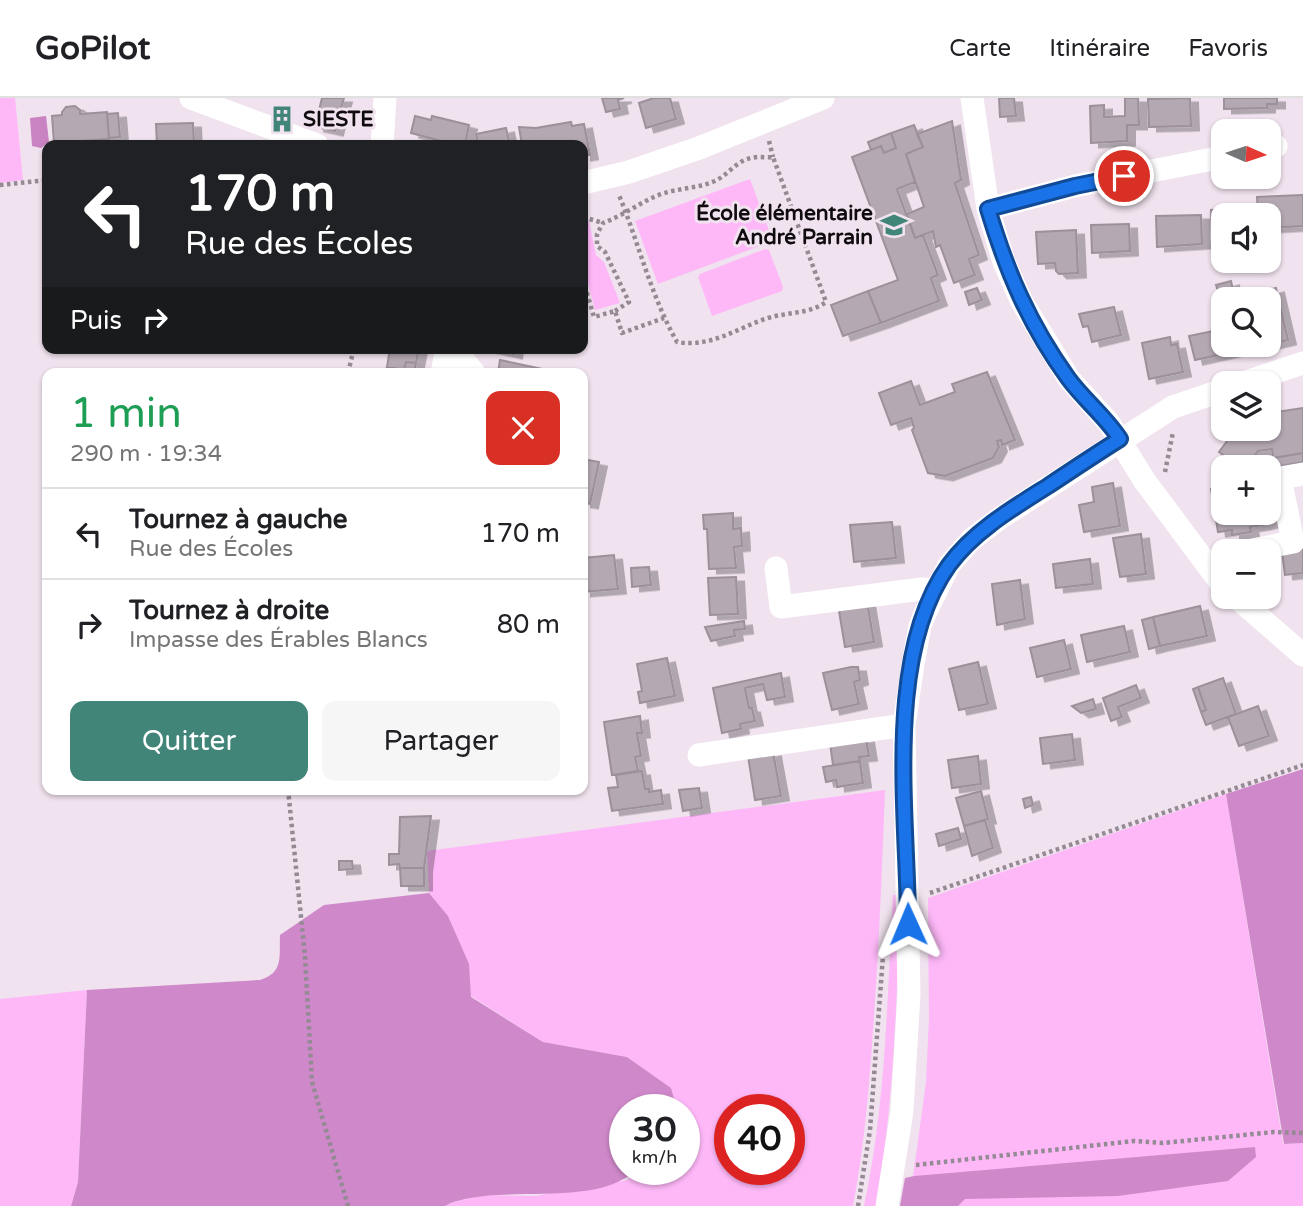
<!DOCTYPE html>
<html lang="fr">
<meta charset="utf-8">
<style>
:root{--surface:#fff;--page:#f6f6f6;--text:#202124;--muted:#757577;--line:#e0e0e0;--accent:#418578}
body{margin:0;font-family:"Varela Round",sans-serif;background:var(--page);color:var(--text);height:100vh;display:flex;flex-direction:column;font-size:26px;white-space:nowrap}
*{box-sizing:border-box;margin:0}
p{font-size:23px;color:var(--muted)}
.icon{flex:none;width:38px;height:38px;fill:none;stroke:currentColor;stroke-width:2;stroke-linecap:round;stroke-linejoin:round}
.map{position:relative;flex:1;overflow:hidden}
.sheet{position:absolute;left:42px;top:270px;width:546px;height:427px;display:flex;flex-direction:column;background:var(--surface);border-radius:14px;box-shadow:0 2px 5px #0004}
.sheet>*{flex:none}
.hud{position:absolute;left:42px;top:42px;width:546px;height:214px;border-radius:14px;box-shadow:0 2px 5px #0004;background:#202124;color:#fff;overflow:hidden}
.needle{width:46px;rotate:93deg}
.buttons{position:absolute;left:1211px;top:21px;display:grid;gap:14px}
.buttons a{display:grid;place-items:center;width:70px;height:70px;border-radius:14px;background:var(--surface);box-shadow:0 2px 5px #0004;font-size:35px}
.speed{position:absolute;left:609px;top:996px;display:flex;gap:14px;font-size:35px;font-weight:700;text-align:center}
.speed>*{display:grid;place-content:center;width:91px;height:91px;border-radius:50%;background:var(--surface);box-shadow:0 2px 5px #0004;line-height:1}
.speed small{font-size:18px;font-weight:400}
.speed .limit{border:10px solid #d22;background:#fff;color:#111}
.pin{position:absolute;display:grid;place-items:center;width:60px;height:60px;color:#fff;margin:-30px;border:4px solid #fff;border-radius:50%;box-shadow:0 2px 7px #0007}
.me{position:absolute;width:77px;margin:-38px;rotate:359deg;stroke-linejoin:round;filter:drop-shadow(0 0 5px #0008)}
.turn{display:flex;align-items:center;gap:24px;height:147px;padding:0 28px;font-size:32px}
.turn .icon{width:91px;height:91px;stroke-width:2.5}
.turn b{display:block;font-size:49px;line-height:60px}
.then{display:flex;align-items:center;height:66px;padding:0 28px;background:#0003;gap:14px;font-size:26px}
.round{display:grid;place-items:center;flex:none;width:74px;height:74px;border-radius:14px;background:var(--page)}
.headline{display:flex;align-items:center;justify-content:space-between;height:119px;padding:0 28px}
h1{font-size:42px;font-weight:600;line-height:52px;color:#1e9e55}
.cta{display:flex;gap:14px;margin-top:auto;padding:14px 28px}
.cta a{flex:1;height:80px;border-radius:14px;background:var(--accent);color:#fff;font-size:28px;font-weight:600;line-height:80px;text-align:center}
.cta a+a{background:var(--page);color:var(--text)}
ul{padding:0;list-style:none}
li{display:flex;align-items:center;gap:21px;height:91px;padding:0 28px;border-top:2px solid var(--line)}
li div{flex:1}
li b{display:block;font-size:26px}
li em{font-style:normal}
header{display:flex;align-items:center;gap:42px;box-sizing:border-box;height:98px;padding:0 35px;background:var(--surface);border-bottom:2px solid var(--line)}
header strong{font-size:33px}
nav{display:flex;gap:38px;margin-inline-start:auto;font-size:24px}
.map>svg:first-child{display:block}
</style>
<header>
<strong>GoPilot</strong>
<nav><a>Carte</a><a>Itinéraire</a><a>Favoris</a></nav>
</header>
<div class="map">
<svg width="1303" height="1108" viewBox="0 0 1303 1108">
<defs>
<filter id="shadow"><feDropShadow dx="8" dy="4.5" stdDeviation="0" flood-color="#0004"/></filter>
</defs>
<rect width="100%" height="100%" fill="#f0e2ee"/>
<path fill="#feb8f8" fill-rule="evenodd" d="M0 0H15L23 82 0 85Z
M750 81 773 143 658 186 635 123Z
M589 123 596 157 604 164 620 205 595 212 583 167V124Z
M765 151 769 152 783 189 782 193 712 218 698 179 700 176Z
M885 692C882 772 879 852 873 932 869 992 864 1050 853 1108H445L447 1106 482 1097 535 1098 628 1082 637 1071H684V1012L677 1011 671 990 627 959 543 944 471 898 468 866 448 818 429 795 427 753ZM730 1012H789V1071H730Z
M1226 696 1283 1046 1303 1045V1108H909L926 984 929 921 928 800Z
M893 797H900C897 902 894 1005 876 1108H864C886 1006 887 901 893 797Z
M87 892 78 1084 71 1108H0V901Z"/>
<path fill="#cf88c9" d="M1303 671V1045L1284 1046 1226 696Z
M429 795 448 818 469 866 471 899 543 944 627 959 671 990 677 1011 625 1012V1071H637C600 1108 516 1089 465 1101 458 1103 451 1104 445 1108H71L78 1084 87 892 260 882C284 875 279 858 280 837L324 807Z
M1255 1049 1256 1059 1228 1083 1118 1098 965 1101 958 1108H900L905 1080 914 1078Z"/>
<path fill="#c982c2" d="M46 18 49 44 41 50 32 48 30 20Z"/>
<path fill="#b4a8b3" stroke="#9c909a" stroke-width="2" filter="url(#shadow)" d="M322 0H344L338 20 318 16Z
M602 0H624L618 2 620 11 606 14Z
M654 0H670L676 21 646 30 639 5Z
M999 0H1014L1016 18 1000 19Z
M1125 0H1138L1139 27H1127V43L1091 45 1090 8 1104 7V19L1125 18Z
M1190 0 1191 28 1149 29 1148 1Z
M1224 0H1277V6H1267V10L1224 11Z
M75 8 80 12V16L107 14 109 41 54 45 52 18 62 17V14L66 9Z
M118 15 120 39 109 40 107 16Z
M319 16 338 20 335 33 316 29Z
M415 18 431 22 432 18 469 27 465 47H456L411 35Z
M952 23 961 82 955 85 979 157 969 161 975 177 954 185 940 147 936 149 933 133 915 140 907 116 924 109 906 56 923 49 917 36Z
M571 24 572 28 584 26 590 57 583 58V47H522L519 29 536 30Z
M193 25 194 47H157L156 26Z
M914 27 923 49 906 56 915 84 897 91 915 140 923 137 938 177 931 180 939 203 881 225 868 193 898 182 852 59 881 48 884 55 896 50 891 35Z
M506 30 510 47H478L476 36Z
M891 35 896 50 884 55 881 48 871 52 868 44Z
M1303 97V128L1269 130V117H1258L1257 99Z
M1246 110V117H1223V140L1212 141 1211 112Z
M1201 117 1202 146 1157 149 1156 118Z
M1129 126 1130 153 1092 155 1091 127Z
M1076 132 1078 175 1059 176 1056 173 1055 165 1038 166 1036 134Z
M1231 183 1233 192 1219 196 1216 187Z
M977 190 982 202 969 207 965 194Z
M1276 190 1288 242 1259 249V247H1269V201H1255L1254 196Z
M868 193 881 225 843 238 831 207Z
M1114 209 1121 237 1092 244 1088 228 1083 229 1079 216Z
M1223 231V247H1230L1232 254 1195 262 1189 238Z
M1170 239 1171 247 1177 246 1183 274 1149 281 1142 245Z
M390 250H419L416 265 406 264 404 272 387 269Z
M487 250H515L514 256Z
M500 262 561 275H498Z
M406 264 416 265 414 275H385L387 269 404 272Z
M987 274 1015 342 1002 347 1001 342 997 343 999 349 993 360 945 378 928 375 912 332 914 330 911 320 891 327 879 295 911 283 920 307 955 294 952 286Z
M1303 310V355L1273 360 1272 351 1258 353 1247 369H1223V415H1260L1262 427 1250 429 1251 434 1232 437V432L1218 434 1211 391H1215L1212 373 1223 357 1219 354 1233 335 1237 338 1242 331H1269V315Z
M1303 355V364L1275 369 1273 360Z
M583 361 599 364 590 406 583 405Z
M1113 385 1120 428 1084 434 1079 407 1094 404 1092 389Z
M1269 408 1271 425 1262 427 1260 415H1269Z
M733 415V431L741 430 742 448 734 449 736 470 709 471 707 431H704L703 417Z
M892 424 896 460 854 464 850 427Z
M1141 436 1146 476 1120 479 1113 440Z
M1303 450V475L1285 477 1282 453Z
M614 457 618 491 583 494V460Z
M1090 461 1093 486 1056 490 1053 466Z
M649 469 651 487 632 489 631 470Z
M736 479 738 516 710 517 708 480Z
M1020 482 1025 521 997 527 992 486Z
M867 503 874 544 845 549 838 507Z
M1200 508 1207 538 1160 548 1153 519Z
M1153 519 1160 548 1149 551 1142 522Z
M744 523 745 531 734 532 735 538 711 543 705 529Z
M1124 528 1130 554 1087 564 1081 537Z
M1064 542 1071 571 1037 579 1030 550Z
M667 560 675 598 640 605 638 594 642 593 637 566Z
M978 564 988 606 959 612 949 571Z
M851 569H858L860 582 854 584 859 606 832 612 823 575Z
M781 575 785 599 767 602 763 586 745 590 749 610H752L755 623 740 626 741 631 722 635 713 590Z
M1223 580 1236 616 1206 627 1201 614 1206 612 1198 589Z
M1136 587 1141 600 1118 609 1122 619 1111 623 1103 600Z
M1198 589 1206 612 1201 614 1193 591Z
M1093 601 1096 611 1081 615 1072 608Z
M1258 608 1269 638 1239 648 1228 619Z
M640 618 642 635H637L641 658 635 659 638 673 612 677 604 624Z
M1072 636 1075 662 1043 666 1040 640Z
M866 640 869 658 859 659 860 663 833 667 830 645Z
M773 654 781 698 755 702 748 658Z
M978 658 981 686 952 690 948 662Z
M860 663 863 685 837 689 836 682 826 684 823 669Z
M642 673 645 691H649V694L661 692 663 706 612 713 608 690 618 689 616 677Z
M699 690 702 710 683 713 679 692Z
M981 693 988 721 964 728 956 700Z
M1031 699 1033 707 1025 710 1023 701Z
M431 718 424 770H400L399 766 389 767V756H399L400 719Z
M985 722 993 750 972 758 964 728Z
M958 730 961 741 939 748 936 736Z
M339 763H352L353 771 339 772Z
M400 770H424V788H401Z"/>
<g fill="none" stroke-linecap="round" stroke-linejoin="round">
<path stroke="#948a93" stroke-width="4.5" stroke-dasharray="3.5 3.5" stroke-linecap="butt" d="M769 43 773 59
M0 87 47 82
M583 119 603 125
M583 181 594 219 615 213 622 235 664 220
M615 213 629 204 605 154 597 148V136L603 125C622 118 638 106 656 98 675 90 696 91 715 83 728 77 736 63 751 60 758 58 766 60 773 59L826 204C809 216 788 214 768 220 737 230 711 250 677 244 651 198 639 146 619 97
M348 275 354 250
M1165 374 1173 334
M288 691 305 858 312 984 348 1108
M930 795 1303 667
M916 1067 1134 1043 1163 1045 1274 1034 1303 1035
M858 1108 870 1032 883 858"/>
<path stroke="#fff" stroke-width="23" d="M191 0 317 47
M972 0 988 111 1004 164 1022 204 1069 281 1109 325 1144 382 1223 488
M382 47 385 0
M1269 50 1276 48
M583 85 629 74 699 50 823 0
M988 111 1075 88 1223 59
M453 250 474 275
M442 275 447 250
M1243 285 1303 265
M1248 453 1293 444 1280 380 1303 376
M776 470 781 509 922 491 936 492
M1236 499 1303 557
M699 657 904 627
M887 1108 902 1013 909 896 904 627 913 566 920 528 926 513 949 467 972 441 1000 420 1173 309 1223 292"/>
</g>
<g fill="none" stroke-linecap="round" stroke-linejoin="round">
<g stroke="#114b97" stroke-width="18">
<path id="route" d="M908 826C908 719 883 559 949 467 974 433 1013 410 1048 388 1072 372 1096 356 1120 341 1105 318 1084 302 1068 280 1029 226 1007 174 988 111L1075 88 1124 78"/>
</g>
<use href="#route" stroke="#1a73e8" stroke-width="12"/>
</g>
<defs>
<g id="building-bare" transform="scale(2.1)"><path d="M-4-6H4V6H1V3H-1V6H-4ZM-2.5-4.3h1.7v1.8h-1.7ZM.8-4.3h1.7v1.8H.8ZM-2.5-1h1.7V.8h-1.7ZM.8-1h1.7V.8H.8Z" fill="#418578" stroke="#f0e2ee" stroke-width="2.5" paint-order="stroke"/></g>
<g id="school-bare" transform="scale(2.1)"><path d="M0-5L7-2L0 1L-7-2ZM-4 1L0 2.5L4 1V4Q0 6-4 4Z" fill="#418578" stroke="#f0e2ee" stroke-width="2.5" paint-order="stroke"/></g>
</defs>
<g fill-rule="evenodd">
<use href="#building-bare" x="282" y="21"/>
<use href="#school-bare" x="894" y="127"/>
</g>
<g text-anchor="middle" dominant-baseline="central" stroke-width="6" stroke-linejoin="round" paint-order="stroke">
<g font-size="21" font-weight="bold" fill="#100b0f" stroke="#f0e2ee" text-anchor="start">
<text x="303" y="21">SIESTE</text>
<text x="873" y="115" text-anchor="end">École élémentaire<tspan x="873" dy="24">André Parrain</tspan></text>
</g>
</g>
</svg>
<div class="buttons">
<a><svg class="needle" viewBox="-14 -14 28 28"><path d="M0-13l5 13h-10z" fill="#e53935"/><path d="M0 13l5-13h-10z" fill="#757577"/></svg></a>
<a><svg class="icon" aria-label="sound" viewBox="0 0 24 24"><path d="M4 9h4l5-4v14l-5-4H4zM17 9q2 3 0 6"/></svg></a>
<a><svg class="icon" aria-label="search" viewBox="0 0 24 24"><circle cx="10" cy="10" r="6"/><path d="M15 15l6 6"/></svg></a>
<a><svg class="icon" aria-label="layers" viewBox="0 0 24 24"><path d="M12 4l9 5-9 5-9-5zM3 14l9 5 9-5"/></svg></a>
<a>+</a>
<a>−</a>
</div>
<div class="speed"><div>30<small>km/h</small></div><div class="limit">40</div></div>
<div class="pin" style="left:1124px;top:78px;background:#d93025"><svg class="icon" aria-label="arrive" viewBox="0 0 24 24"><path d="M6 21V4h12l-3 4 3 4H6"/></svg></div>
<svg class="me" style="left:908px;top:826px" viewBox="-20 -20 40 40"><path d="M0-17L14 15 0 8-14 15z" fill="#1a73e8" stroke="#fff" stroke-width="4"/></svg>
<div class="hud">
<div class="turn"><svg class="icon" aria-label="left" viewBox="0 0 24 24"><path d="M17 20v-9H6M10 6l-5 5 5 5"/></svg><div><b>170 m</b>Rue des Écoles</div></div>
<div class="then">Puis<svg class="icon" aria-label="right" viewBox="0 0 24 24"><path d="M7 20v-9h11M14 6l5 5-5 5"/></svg></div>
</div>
<section class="sheet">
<div class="headline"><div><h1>1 min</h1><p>290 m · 19:34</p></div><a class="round" style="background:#d93025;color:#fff"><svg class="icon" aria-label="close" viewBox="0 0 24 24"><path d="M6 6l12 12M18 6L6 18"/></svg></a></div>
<ul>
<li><svg class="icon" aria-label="left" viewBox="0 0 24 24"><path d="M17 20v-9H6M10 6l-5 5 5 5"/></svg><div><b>Tournez à gauche</b><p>Rue des Écoles</p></div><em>170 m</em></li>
<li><svg class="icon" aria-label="right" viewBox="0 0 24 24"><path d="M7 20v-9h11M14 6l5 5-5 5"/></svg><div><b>Tournez à droite</b><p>Impasse des Érables Blancs</p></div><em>80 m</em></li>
</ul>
<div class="cta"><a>Quitter</a><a>Partager</a></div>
</section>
</div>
